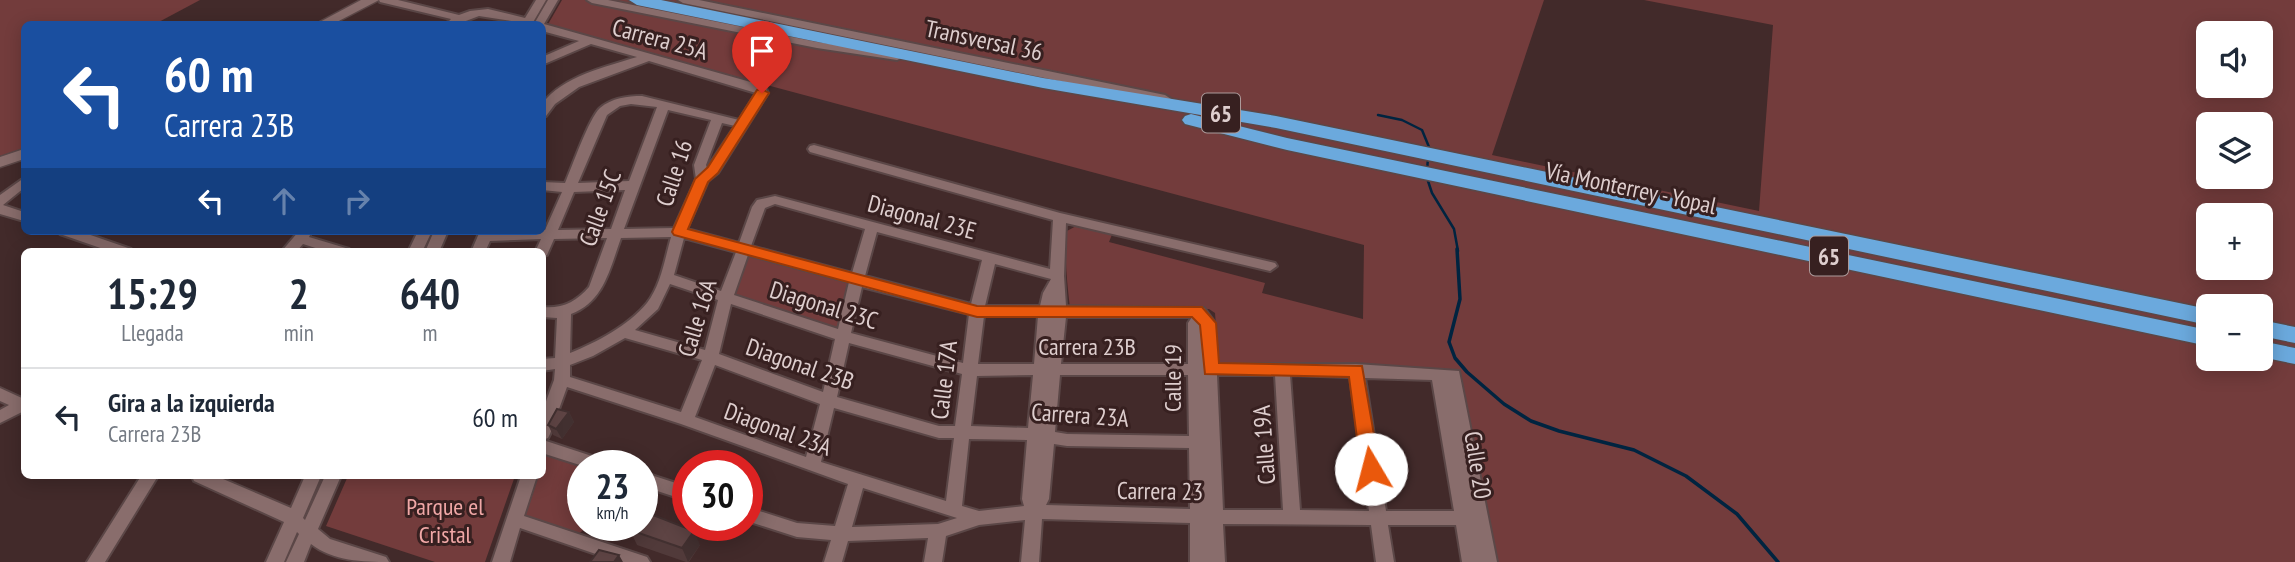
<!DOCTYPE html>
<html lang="es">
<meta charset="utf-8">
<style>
:root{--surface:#fff;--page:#f6f6f7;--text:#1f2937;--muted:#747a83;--line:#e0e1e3}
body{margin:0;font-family:"PT Sans Narrow",sans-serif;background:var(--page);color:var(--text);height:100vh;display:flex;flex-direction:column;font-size:26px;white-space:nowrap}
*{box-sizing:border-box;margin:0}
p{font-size:23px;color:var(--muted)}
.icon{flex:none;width:38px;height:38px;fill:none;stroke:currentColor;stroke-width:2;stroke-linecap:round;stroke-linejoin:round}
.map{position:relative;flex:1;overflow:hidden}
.side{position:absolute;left:21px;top:248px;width:525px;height:231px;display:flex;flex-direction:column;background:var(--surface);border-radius:10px;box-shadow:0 4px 18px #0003}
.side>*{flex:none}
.guide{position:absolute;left:21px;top:21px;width:525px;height:214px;border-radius:10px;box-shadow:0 4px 18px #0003;background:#1a4fa0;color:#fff;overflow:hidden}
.buttons{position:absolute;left:2196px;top:21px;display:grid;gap:14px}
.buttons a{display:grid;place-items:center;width:77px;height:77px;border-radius:10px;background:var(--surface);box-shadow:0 4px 18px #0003;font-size:35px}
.speed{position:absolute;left:567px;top:450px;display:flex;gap:14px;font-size:35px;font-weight:700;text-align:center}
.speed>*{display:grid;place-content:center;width:91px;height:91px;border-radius:50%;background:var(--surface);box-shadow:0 4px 18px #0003;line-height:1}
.speed small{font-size:18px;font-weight:400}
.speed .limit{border:10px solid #d22;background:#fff;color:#111}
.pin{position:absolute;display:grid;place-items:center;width:60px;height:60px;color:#fff;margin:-72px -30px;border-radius:50% 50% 50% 0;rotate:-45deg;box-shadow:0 0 7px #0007}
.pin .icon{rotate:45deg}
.me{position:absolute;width:77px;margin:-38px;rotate:352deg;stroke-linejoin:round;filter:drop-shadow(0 0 5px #0008)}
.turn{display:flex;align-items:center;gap:24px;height:147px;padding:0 28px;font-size:32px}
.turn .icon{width:91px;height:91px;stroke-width:2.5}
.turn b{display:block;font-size:49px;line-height:60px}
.lanes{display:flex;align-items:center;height:66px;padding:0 28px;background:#0003;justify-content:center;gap:35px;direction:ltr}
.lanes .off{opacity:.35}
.eta{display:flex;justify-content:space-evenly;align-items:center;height:119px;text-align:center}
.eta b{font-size:42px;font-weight:600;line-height:49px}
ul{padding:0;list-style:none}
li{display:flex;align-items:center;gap:21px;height:98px;padding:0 28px;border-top:2px solid var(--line)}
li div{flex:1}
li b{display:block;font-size:26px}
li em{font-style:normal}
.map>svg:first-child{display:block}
</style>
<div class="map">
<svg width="2295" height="562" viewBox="0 0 2295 562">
<rect width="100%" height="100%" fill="#422a2a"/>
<path fill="#733c3c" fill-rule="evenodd" d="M0 0H200L155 24H24V148L0 156Z
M562 0H1544L1492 155 1759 211 1773 25 1644 0H1611H2295V562H1479L1444 372 1219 364 1215 313 1209 309 1070 308C1067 282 1064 256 1067 231L1078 225 1113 232 1109 242 1265 283 1262 293 1363 319 1364 245 547 26ZM2208 33H2261V86H2208ZM2208 124H2261V177H2208ZM2208 215H2261V268H2208ZM2208 306H2261V359H2208Z
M747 252 852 282 841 331 730 295Z
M543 450 583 466V525H590L577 535 522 517 534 476H542Z
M348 476H515L485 562H435L326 526Z"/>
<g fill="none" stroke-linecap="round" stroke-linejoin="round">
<path stroke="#002440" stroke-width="2.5" d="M1378 115 1402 120 1422 130 1429 147 1427 170
M1427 178 1432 193 1454 229 1458 251"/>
<path stroke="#002440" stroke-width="3.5" d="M1457 249 1460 299 1449 342 1455 358 1467 372 1504 404 1531 421 1559 431 1634 450 1686 476 1737 514 1778 562"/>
<g stroke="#5b4747" stroke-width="4">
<path id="street" d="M379 0H398L459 15 470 11 488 9 525 18 536 0H546L532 24 479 16 458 24H446L451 19 380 2Z
M548 0H558L544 24 765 86 768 93 718 173 708 181 687 229 739 243 752 207 757 200 775 196 1050 269 1053 220 810 152 808 149 810 146 814 145 1060 213 1275 263 1277 266 1270 271 1066 223 1064 276 1066 306 1204 308 1215 323 1217 364H1356L1459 371 1497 562H1462L1456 525H1388L1394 562H1376L1371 525 1223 524 1225 562H1190V523L1042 519 1039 562H1021L1025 520 979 525 946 536 942 562H924L928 538 848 541 842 562H824L831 540 797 537 747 521V507L797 523 835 526 848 484 681 424 567 387 550 434 548 438 543 440 607 461 609 466H583L542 453V412L554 380 555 369 542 371V359L555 358 557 318 542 317V307C562 309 576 302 589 287L607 238 554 239 547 255 542 257V252H535L541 239 490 241 485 252H471L480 231 545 230 562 192 542 190V182L565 183C572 167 589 118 600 108 612 98 627 96 642 96L739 120 756 93 649 61 579 87 555 104 546 116 542 117V104C563 76 605 67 637 57L591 44 542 65V57L579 41 542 31V24H534ZM631 104 657 107 629 181 578 183 607 115 620 106ZM668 110 711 120 694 165 696 179 674 228 624 229ZM722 123 735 126 707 168 706 165ZM625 190 611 229 558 230 574 192ZM775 204 865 229 852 273 751 246 765 208ZM877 232 982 260 971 304 865 276ZM671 237C665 258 661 285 647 303 628 326 597 342 570 353L571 314C604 302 610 268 621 238ZM684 238 736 252 721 291 674 275ZM748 255 849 282 838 329 734 295ZM995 264 1051 279 1043 293 1040 306H985ZM670 284 718 300 705 350 635 330 658 309ZM862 287 969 314 963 363 851 333ZM731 304 835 339 823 392 719 354ZM984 316H1038L1034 364H978ZM1066 317H1192L1188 323V364H1061ZM625 338 702 360 681 412 570 377V365L593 356ZM849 343 962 374 955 426H939L837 397ZM715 365 820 404 806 457 695 417ZM1033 375 1028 428 971 426 977 376ZM1060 375H1188L1189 436 1067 434 1055 432ZM1217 375H1275L1283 510H1223ZM1290 375 1350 377 1369 511 1300 510ZM1365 378 1432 380 1454 511H1386ZM834 408 939 438H954L946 501 821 462ZM969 439 1027 440 1022 499 1024 506 979 511 962 506ZM1054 444 1067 446 1189 448 1190 509 1046 505 1049 499ZM863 488 957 518 938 524 852 527Z
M587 0H608L817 42 897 54 903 57 897 60 817 48 592 3Z
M678 0H699L1165 95 1171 99 1165 103 683 3Z
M24 178V188L3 205 24 212V221L0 214V195Z
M58 231H79L131 249 133 252H112L60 234Z
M299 231H312L309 237 349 249 351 252H328L303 244 296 252H281Z
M418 231H432L422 252H408Z
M434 231H448L439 252H425Z
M0 388 24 399V411L0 423V410L9 405 0 401Z
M642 472 688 487V501L642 486Z
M141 476H158L105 562H87Z
M192 476H216L291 508 305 476H321L303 518 305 520 325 476H341L318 529 330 539 386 557 389 562C363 562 333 561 311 544L304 562H286L299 534 297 532 284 562H266L284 522 194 481Z
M521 476H537L524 516 647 557 650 562H619L520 528 510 562H492Z"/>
</g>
<g stroke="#5b4747" stroke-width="3">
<path id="secondary" d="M361 0H379L333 24H316Z
M24 149V159L0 167V157Z"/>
</g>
<g stroke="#5b4747" stroke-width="3">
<path id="highway" d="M629 0H661L1043 78 1276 116 2208 309V325L1276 128 1043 88 637 5Z
M1191 114 1287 138 2208 330V346L1287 150 1185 124 1182 120 1185 116Z
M2261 320 2295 327V343L2261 336Z
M2261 341 2295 348V364L2261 357Z"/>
</g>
<use href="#street" fill="#896d6c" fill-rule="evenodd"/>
<use href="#secondary" fill="#896d6c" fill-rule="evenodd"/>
<use href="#highway" fill="#6ba9dd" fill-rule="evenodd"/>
</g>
<path fill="#513a3a" d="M569 412 574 422 562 439 553 435 548 425Z
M630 530 700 545 689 562H686L637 545Z"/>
<path fill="#423030" d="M569 412 574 422 562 439 556 429Z
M694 531 700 545 688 562 682 548Z
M619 555 623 562H614Z"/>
<path fill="#5e4444" stroke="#423030" stroke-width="2" d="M557 409 569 412 556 429 548 425Z
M643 511 694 531 682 548 630 530 633 525H642Z
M599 550 619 555 614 562H590Z"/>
<path fill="#ea580c" stroke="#983908" stroke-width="2" d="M762 89 769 93 718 173 708 182 688 229 977 306 1202 307 1216 323 1219 363 1362 366 1380 469 1377 474 1371 477 1364 474 1361 469 1349 377 1205 374 1200 325 1192 317H977L674 235 672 232 695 179 708 167 757 90Z"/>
<g text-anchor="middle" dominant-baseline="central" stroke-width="6" stroke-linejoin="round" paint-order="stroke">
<g fill="#372020" stroke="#ac9a9a" stroke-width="2">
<rect x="1202" y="93.5" width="38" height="39" rx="5"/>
<rect x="1810" y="236.5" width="38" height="39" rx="5"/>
</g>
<g font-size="23" font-weight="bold" fill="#decece">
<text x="1221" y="113">65</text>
<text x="1829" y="256">65</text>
</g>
<g font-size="24" fill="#decece" stroke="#372020">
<text transform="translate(660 39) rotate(15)">Carrera 25A</text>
<text transform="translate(984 40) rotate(12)">Transversal 36</text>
<text transform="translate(674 173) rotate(-72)">Calle 16</text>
<text transform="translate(1631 188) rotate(12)">Vía Monterrey - Yopal</text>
<text transform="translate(600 208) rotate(-70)">Calle 15C</text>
<text transform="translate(922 217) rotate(15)">Diagonal 23E</text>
<text transform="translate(824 305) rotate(17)">Diagonal 23C</text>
<text transform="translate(697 318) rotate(-73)">Calle 16A</text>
<text x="1087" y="346">Carrera 23B</text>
<text transform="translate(800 364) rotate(19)">Diagonal 23B</text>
<text transform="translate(1172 378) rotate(-90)">Calle 19</text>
<text transform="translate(944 380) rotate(-83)">Calle 17A</text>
<text transform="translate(1080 415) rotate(4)">Carrera 23A</text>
<text transform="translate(778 429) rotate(20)">Diagonal 23A</text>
<text transform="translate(1264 445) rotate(-94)">Calle 19A</text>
<text transform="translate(1478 465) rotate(81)">Calle 20</text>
<text transform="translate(1160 491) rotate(1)">Carrera 23</text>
</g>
<g font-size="24" fill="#f1a8a7" stroke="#372020">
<text x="445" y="506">Parque el<tspan x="445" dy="28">Cristal</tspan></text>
</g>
</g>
</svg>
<div class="buttons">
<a><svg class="icon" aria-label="sound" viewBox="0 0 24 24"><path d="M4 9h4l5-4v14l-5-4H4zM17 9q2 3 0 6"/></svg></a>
<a><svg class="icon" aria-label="layers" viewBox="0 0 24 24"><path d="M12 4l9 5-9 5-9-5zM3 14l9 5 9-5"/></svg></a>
<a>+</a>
<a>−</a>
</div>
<div class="speed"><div>23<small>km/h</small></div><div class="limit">30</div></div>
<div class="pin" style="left:762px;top:93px;background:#d93025"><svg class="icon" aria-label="arrive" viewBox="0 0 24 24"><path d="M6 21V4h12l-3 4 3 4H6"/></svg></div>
<svg class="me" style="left:1371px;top:469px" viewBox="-20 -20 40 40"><circle r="19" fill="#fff"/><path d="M0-13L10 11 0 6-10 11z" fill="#ea580c"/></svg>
<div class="guide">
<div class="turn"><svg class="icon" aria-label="left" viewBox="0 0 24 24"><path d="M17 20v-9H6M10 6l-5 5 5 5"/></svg><div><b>60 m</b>Carrera 23B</div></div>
<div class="lanes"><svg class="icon" aria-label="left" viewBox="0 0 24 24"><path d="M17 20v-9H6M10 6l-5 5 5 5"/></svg><svg class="icon off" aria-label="ahead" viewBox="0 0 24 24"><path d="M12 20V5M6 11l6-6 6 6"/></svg><svg class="icon off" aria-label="right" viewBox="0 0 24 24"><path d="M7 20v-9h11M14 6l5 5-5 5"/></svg></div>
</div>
<section class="side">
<div class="eta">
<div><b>15:29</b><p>Llegada</p></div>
<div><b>2</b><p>min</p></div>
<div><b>640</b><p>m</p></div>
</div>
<ul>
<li><svg class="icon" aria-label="left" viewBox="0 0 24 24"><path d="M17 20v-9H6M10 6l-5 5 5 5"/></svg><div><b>Gira a la izquierda</b><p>Carrera 23B</p></div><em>60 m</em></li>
</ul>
</section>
</div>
